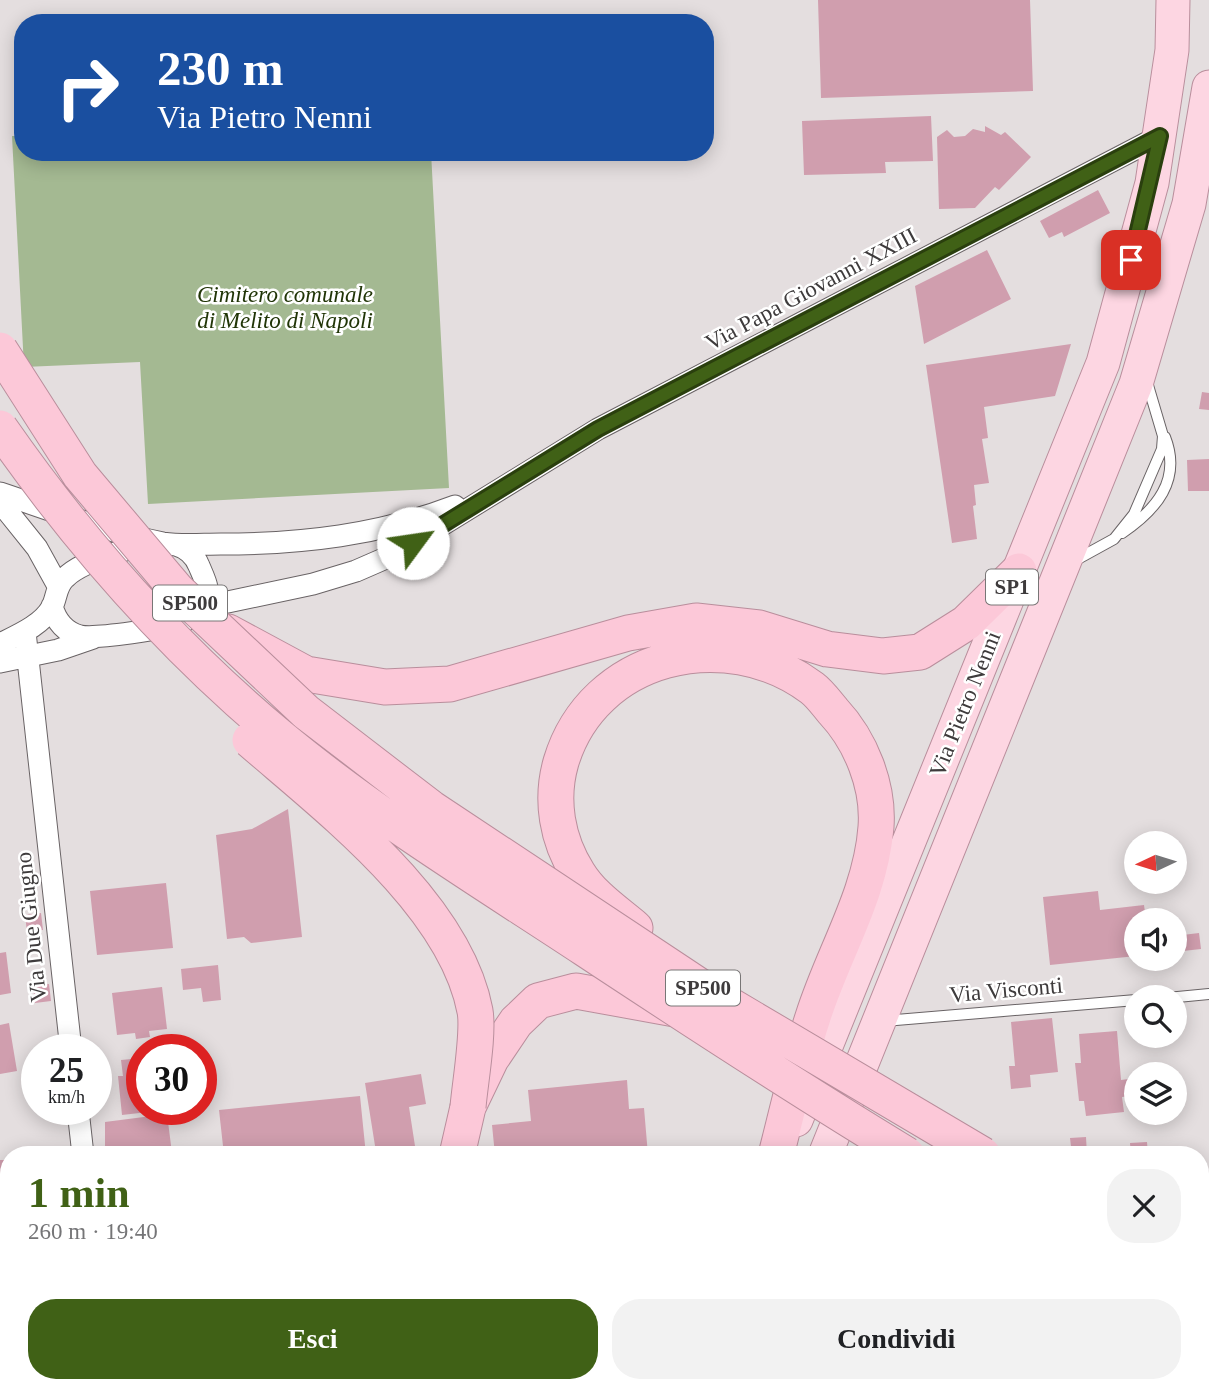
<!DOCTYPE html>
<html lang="it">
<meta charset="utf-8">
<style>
:root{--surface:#fff;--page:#f2f2f2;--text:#202124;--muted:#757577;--accent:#406116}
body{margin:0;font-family:"Times New Roman",serif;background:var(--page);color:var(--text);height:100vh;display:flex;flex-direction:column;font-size:26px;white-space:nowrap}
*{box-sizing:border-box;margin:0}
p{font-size:23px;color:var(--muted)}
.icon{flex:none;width:38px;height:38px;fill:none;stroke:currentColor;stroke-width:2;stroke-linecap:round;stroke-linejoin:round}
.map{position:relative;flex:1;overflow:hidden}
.sheet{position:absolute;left:0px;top:1146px;width:1209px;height:247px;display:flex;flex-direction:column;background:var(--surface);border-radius:28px 28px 0 0;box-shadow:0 4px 18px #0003}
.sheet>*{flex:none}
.guide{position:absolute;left:14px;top:14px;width:700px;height:147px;border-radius:28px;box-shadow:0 4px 18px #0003;background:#1a4fa0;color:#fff;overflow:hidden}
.needle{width:46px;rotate:266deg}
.controls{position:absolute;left:1124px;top:831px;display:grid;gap:14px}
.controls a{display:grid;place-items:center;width:63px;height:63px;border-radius:50%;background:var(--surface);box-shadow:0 4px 18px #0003;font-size:35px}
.speed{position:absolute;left:21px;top:1034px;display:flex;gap:14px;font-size:35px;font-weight:700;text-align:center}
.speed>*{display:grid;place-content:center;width:91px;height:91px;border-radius:50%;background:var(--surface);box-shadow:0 4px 18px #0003;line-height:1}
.speed small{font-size:18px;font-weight:400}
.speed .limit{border:10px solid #d22;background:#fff;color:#111}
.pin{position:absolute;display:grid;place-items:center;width:60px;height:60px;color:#fff;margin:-30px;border-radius:14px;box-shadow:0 4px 10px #0006}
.me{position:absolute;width:77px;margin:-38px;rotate:59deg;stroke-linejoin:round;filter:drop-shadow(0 0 5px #0008)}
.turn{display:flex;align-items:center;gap:24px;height:147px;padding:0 28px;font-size:32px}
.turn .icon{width:91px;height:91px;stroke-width:2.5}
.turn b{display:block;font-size:49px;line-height:60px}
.round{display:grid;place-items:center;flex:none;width:74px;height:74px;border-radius:28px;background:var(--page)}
.headline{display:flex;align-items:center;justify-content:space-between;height:119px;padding:0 28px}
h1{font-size:42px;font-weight:600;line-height:52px;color:var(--accent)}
.cta{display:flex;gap:14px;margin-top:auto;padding:14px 28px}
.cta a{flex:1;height:80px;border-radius:28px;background:var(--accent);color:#fff;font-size:28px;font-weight:600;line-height:80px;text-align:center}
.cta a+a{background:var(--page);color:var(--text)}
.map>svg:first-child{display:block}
</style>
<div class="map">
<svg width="1209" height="1392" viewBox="0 0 1209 1392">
<rect width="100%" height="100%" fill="#e4dedf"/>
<path fill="#a4b992" d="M12 136H23V152H431L449 488 148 504 140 362 24 367Z
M1201 1342 1209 1345V1392H1114L1113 1384H1200Z"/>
<path fill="#d09eae" d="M818 0H1030L1033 91 821 98Z
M931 116 933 161 885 162 886 173 804 175 802 121Z
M985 126 1001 135 1005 132 1031 157 999 190 995 187 975 208 939 209 937 137 947 130 954 137 965 136 973 129 985 132Z
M1098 190 1110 213 1064 237 1062 232 1049 238 1040 221Z
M987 250 1011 299 924 344 915 286Z
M1071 344 1055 396 984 407 988 438 982 439 989 483 974 485 976 505 973 506 977 539 952 543 926 365Z
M1202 392 1209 393V410L1199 409Z
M1209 459V491H1188L1187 460Z
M288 809 302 937 251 943 244 937 227 939 216 835 252 829Z
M166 883 173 948 97 955 90 891Z
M1098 891 1100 910 1144 905 1146 920H1136V956L1050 965 1043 897Z
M41 913 43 930 27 932 25 915Z
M1199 933 1201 949 1174 952V936Z
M6 952 11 993 0 995V953Z
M218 965 221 1000 203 1002 201 988 183 990 181 969Z
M49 984 51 1001 35 1003 33 986Z
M162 987 167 1029 149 1031 150 1037 136 1039 135 1033 117 1035 112 993Z
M1052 1018 1058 1072 1030 1075 1031 1087 1011 1089 1009 1066H1015L1011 1022Z
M9 1023 17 1071 0 1074V1025Z
M1117 1031 1121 1080 1136 1078V1095L1122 1097 1124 1112 1086 1116 1084 1101H1079L1075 1063H1081L1079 1034Z
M142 1058V1110L157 1111 122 1115 118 1076H123L121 1060Z
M421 1074 426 1104 409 1107 415 1146 376 1152 365 1083Z
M627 1080 629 1109 644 1108 648 1155H495L492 1125 531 1121 528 1090Z
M360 1096 366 1155H224L219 1110Z
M167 1114 172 1153 105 1155V1122Z
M1086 1137 1087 1155H1072L1070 1138Z
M1147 1142 1148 1155H1131L1130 1143Z
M0 1160H8V1201H0Z
M0 1230H9V1264L0 1265Z"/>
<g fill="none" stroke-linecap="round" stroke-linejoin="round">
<g stroke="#696365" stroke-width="12">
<path id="service" d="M1122 533C1156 510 1182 480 1165 437
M1074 561 1114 539 1134 514 1162 449 1163 436 1147 382
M1167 998 1209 994
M884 1021 1136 1000"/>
</g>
<g stroke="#696365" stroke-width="23">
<path id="minor" d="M0 493C54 511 107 532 163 543 181 546 202 544 221 544 302 544 379 535 455 506
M0 502 37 548 58 586
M204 607 313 584 356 571 395 554 598 429 1160 136
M25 632 71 1050
M0 644C18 635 42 625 52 607 57 597 56 586 65 578 83 559 152 539 176 545 187 548 195 556 199 566 205 580 212 592 204 607 199 613 190 619 182 622 168 629 95 639 80 636 65 632 56 621 52 606
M0 662 58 650 93 638
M78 1110 83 1155"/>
</g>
<g stroke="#b98e9c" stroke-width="35">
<path id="primary" d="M796 1120 1103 363 1152 183 1172 50 1173 0
M825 1155 1136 384 1189 204 1209 87
M727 1392 730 1384"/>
</g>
<g stroke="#b98e9c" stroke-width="37">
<path id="trunk" d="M228 632 306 674 385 687 450 684 628 633 696 621 759 628 827 649 883 656 920 652 966 623 1019 571
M635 928C615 911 592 896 578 873 557 840 550 800 561 762 593 655 725 623 812 688 820 694 827 704 833 711 861 741 879 786 876 827 871 895 833 953 813 1017 798 1062 788 1109 776 1155
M457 1155 468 1107 491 1059 516 1022 538 1001 576 991 675 1009
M1200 1268 1209 1272
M1200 1314 1209 1317
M434 1384 439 1392
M754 1384 755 1392
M1102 1384 1103 1392
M673 1392 678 1384"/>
</g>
<use href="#service" stroke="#fff" stroke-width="10"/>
<use href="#minor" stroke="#fff" stroke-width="21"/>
<use href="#primary" stroke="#fdd6e2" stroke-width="33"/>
<use href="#trunk" stroke="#fcc8d8" stroke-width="35"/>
<g stroke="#b98e9c" stroke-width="37" stroke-linecap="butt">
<path id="trunk-bridge" d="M0 350 80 475 177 590 306 712 431 808 716 997 983 1155
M0 428C80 543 172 647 280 737 375 816 482 881 585 949 691 1019 798 1089 907 1155
M250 740C328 808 455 904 475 1011 479 1033 470 1083 468 1107"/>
</g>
<use href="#trunk-bridge" stroke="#fcc8d8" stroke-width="35"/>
</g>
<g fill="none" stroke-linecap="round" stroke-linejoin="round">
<g stroke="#2a3f0e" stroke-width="18">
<path id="route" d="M413 543 598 429 1160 136 1131 260"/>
</g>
<use href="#route" stroke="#406116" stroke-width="12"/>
</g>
<g text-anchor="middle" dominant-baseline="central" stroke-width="5" stroke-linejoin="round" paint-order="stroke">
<g fill="#fff" stroke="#787676" stroke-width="2">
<rect x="986" y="569.5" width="52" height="35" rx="5"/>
<rect x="153" y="585.5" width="74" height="35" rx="5"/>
<rect x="666" y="970.5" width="74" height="35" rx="5"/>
</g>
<g font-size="21" font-weight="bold" fill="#3e3b3c">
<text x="1012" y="587">SP1</text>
<text x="190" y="603">SP500</text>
<text x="703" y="988">SP500</text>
</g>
<g font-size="23" fill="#3e3b3c" stroke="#fff">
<text transform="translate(811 289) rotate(-28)">Via Papa Giovanni XXIII</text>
<text transform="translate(965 704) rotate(-68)">Via Pietro Nenni</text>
<text transform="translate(31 927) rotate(-96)">Via Due Giugno</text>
<text transform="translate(1006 990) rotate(-5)">Via Visconti</text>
</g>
<g font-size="23" font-style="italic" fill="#213507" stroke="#fff">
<text x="285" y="294">Cimitero comunale<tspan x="285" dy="26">di Melito di Napoli</tspan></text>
</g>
</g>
</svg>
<div class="controls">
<a><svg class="needle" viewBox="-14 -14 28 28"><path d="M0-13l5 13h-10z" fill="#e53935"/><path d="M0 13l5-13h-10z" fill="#757577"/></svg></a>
<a><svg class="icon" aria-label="sound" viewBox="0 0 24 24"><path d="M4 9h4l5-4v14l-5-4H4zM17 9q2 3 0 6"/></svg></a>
<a><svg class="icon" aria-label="search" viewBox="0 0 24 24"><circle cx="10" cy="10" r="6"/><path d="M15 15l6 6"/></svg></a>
<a><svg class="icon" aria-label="layers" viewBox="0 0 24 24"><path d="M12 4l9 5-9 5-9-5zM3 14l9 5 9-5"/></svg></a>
</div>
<div class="speed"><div>25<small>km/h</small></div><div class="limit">30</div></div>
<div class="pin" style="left:1131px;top:260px;background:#d93025"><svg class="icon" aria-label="arrive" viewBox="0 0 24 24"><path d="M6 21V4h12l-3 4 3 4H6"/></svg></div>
<svg class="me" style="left:413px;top:543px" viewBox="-20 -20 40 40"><circle r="19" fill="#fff"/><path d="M0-13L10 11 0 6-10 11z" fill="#406116"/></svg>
<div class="guide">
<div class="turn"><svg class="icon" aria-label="right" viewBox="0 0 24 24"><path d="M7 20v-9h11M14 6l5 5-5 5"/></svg><div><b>230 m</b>Via Pietro Nenni</div></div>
</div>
<section class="sheet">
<div class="headline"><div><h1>1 min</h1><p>260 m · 19:40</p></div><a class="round"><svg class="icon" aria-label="close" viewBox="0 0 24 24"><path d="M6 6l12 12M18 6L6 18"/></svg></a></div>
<div class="cta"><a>Esci</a><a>Condividi</a></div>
</section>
</div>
